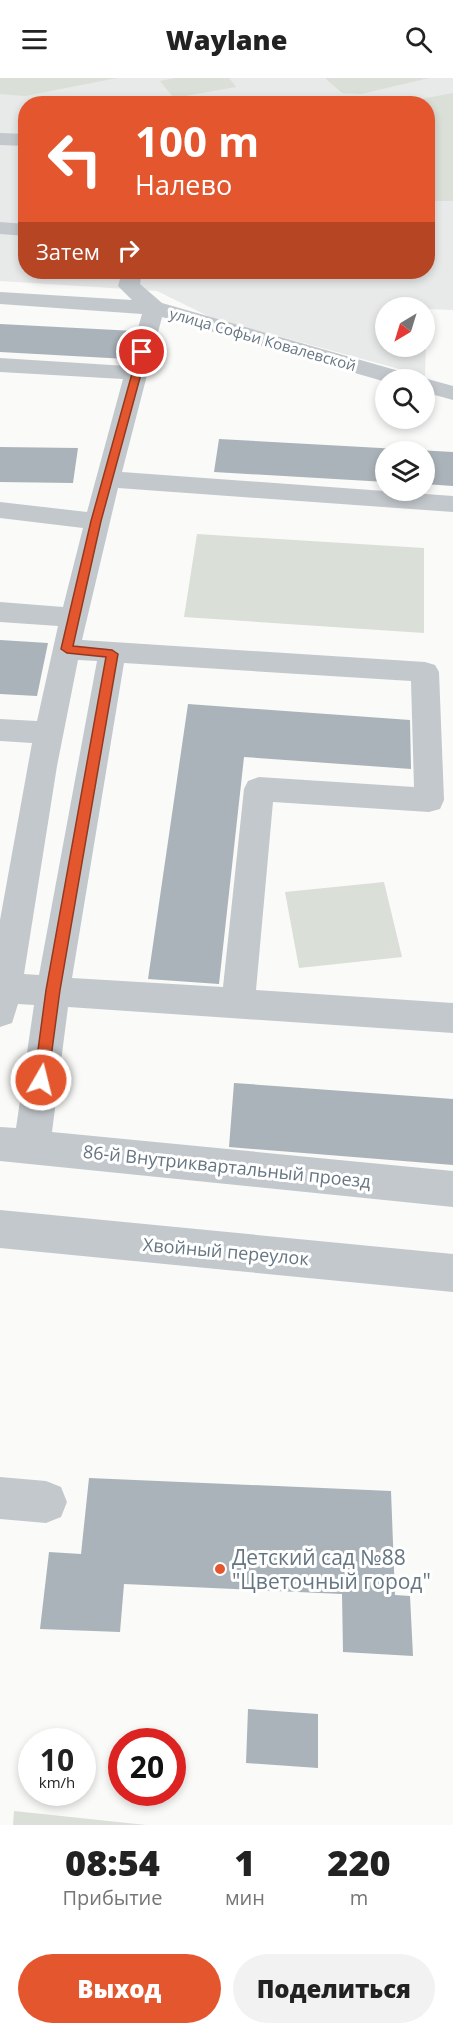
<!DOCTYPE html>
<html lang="ru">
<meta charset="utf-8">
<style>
:root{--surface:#fff;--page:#f2f2f2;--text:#222;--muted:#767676;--accent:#e4572e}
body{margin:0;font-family:"Open Sans",sans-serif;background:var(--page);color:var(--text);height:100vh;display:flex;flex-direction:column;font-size:22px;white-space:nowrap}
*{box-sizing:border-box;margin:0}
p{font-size:20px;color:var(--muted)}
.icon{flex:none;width:33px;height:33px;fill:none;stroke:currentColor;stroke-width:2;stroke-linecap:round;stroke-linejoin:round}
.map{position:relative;height:1747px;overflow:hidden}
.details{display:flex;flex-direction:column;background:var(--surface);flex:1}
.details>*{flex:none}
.hud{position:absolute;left:18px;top:18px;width:417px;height:183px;border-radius:24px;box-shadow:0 3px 9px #0003;background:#e4572e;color:#fff;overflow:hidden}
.needle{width:39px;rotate:218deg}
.tools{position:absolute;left:375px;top:219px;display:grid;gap:12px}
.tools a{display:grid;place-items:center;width:60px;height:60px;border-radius:50%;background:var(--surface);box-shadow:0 3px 9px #0003;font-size:30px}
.speed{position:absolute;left:18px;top:1650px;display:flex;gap:12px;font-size:30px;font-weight:700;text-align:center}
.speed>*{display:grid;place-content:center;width:78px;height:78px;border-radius:50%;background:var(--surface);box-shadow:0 3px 9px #0003;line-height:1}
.speed small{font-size:15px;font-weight:400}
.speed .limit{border:9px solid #d22;background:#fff;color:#111}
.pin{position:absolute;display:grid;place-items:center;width:51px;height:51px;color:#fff;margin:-26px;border:3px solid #fff;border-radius:50%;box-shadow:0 2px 6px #0007}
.me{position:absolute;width:66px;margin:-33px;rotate:8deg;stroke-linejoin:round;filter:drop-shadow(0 0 4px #0008)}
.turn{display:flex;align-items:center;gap:21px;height:126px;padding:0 18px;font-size:27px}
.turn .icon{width:78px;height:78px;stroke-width:2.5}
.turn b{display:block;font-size:42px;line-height:51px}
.then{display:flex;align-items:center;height:57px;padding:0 18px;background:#0003;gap:12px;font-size:22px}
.eta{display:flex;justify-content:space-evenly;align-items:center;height:102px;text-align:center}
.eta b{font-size:36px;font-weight:800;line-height:42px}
.button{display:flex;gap:12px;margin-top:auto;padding:12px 18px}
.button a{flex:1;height:69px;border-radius:36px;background:var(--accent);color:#fff;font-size:24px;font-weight:800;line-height:69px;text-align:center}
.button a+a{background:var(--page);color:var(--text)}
header{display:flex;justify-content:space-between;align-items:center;height:78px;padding:0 18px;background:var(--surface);font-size:27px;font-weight:800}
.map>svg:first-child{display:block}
</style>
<header><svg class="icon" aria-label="menu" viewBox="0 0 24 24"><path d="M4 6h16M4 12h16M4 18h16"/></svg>Waylane<svg class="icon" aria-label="search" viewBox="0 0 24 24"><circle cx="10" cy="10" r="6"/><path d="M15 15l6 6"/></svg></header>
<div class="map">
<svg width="453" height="1747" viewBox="0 0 453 1747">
<rect width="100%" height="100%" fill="#fafaf8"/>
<path fill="#e8e9e9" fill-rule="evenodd" d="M6 0H453V232L427 231 425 298 212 240 157 213 0 203V1ZM26 26H428V194H26ZM386 230H424V268H386Z"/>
<path fill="#dadfd7" d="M0 0H117L25 18 0 16Z
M175 0H229L236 9 174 20 160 3Z
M325 0H429L361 16 342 15Z
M453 15V123H428V26L400 25Z
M197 456 424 470V555L184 539Z
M384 804 402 879 299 890 285 814Z
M14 1733 146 1747H13Z"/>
<path fill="#aab3b9" d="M0 246 135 253 127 281 0 274Z
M219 361 453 374V408L424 406V374H386V404L214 394Z
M0 369 78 370 73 405 0 404Z
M0 562 48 565 37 618 0 616Z
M188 626 410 642 411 691 244 679 219 906 148 901Z
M234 1005 453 1021V1087L229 1069Z
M89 1400 391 1413 395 1517 410 1518 413 1578 343 1574 342 1516 124 1506 120 1554 40 1551 49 1474 81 1476Z
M248 1631 318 1636V1690L246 1685Z"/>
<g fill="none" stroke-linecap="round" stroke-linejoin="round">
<path fill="#c3c8cc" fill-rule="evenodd" d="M0 55 26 56V68L0 67Z
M0 144 26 146V158L0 156Z
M122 194H142L140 206 162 225 413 297 416 302H386V304L162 239 122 394 453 418V434L118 410 82 562 425 584 435 587 439 594 444 722 440 731 429 734 273 724 256 912 453 925V955L68 929 52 1054 453 1093V1129L0 1083V1049L16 1050 34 927 18 926 12 945 0 949V842L32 665 0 663V641L37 643 58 548 0 544V524L63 529 83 450 0 440V424L87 434 123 301 0 294V280L127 288 142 236 0 226V214L132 222 118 208ZM78 582 97 583 39 897 24 896 57 688ZM124 585 411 603 414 709 259 699 248 703 244 711 223 909 72 900Z
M424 300 453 308V322L424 314V302H418Z
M0 1132 453 1176V1214L0 1170Z
M0 1399 46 1403 61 1409 67 1424 61 1439 46 1445 0 1441Z"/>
</g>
<path fill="#e4572e" stroke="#94391e" stroke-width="1.5" d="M142 271 147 274 101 443 73 568 112 572 118 576 60 912 48 1002 46 1006 41 1008 36 1006 34 1002 46 912 106 579 67 575 61 571 91 443 138 274Z"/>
<circle fill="#e4572e" stroke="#fff" stroke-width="2" cx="220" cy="1491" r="6"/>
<g text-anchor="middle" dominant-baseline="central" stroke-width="6" stroke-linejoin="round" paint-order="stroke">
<g font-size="15" fill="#657683" stroke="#fff">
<text transform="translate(263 261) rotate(16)">улица Софьи Ковалевской</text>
</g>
<g font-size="18" fill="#657683" stroke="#fff">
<text transform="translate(227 1088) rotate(6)">86-й Внутриквартальный проезд</text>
<text transform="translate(226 1173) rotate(5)">Хвойный переулок</text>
</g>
<g font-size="21" fill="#657683" stroke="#fff" text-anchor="start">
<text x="232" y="1479">Детский сад №88<tspan x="232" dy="24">"Цветочный город"</tspan></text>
</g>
</g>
</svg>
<div class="tools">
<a><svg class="needle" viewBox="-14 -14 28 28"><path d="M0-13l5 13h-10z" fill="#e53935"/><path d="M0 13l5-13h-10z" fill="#767676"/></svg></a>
<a><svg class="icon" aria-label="search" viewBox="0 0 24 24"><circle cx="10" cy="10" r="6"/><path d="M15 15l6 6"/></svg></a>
<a><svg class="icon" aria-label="layers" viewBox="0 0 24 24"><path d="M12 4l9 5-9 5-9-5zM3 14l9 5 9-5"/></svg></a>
</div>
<div class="speed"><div>10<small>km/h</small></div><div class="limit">20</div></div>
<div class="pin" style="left:142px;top:274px;background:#d93025"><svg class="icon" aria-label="arrive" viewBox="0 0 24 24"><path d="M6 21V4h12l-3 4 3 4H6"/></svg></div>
<svg class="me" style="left:41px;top:1002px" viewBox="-20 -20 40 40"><circle r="17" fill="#e4572e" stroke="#fff" stroke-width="3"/><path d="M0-11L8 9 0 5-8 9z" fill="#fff"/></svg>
<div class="hud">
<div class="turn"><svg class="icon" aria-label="left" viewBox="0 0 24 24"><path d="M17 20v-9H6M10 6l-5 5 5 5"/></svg><div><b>100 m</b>Налево</div></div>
<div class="then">Затем<svg class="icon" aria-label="right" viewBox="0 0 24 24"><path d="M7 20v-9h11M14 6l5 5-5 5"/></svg></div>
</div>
</div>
<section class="details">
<div class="eta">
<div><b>08:54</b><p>Прибытие</p></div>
<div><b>1</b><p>мин</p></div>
<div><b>220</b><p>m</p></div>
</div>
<div class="button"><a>Выход</a><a>Поделиться</a></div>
</section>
